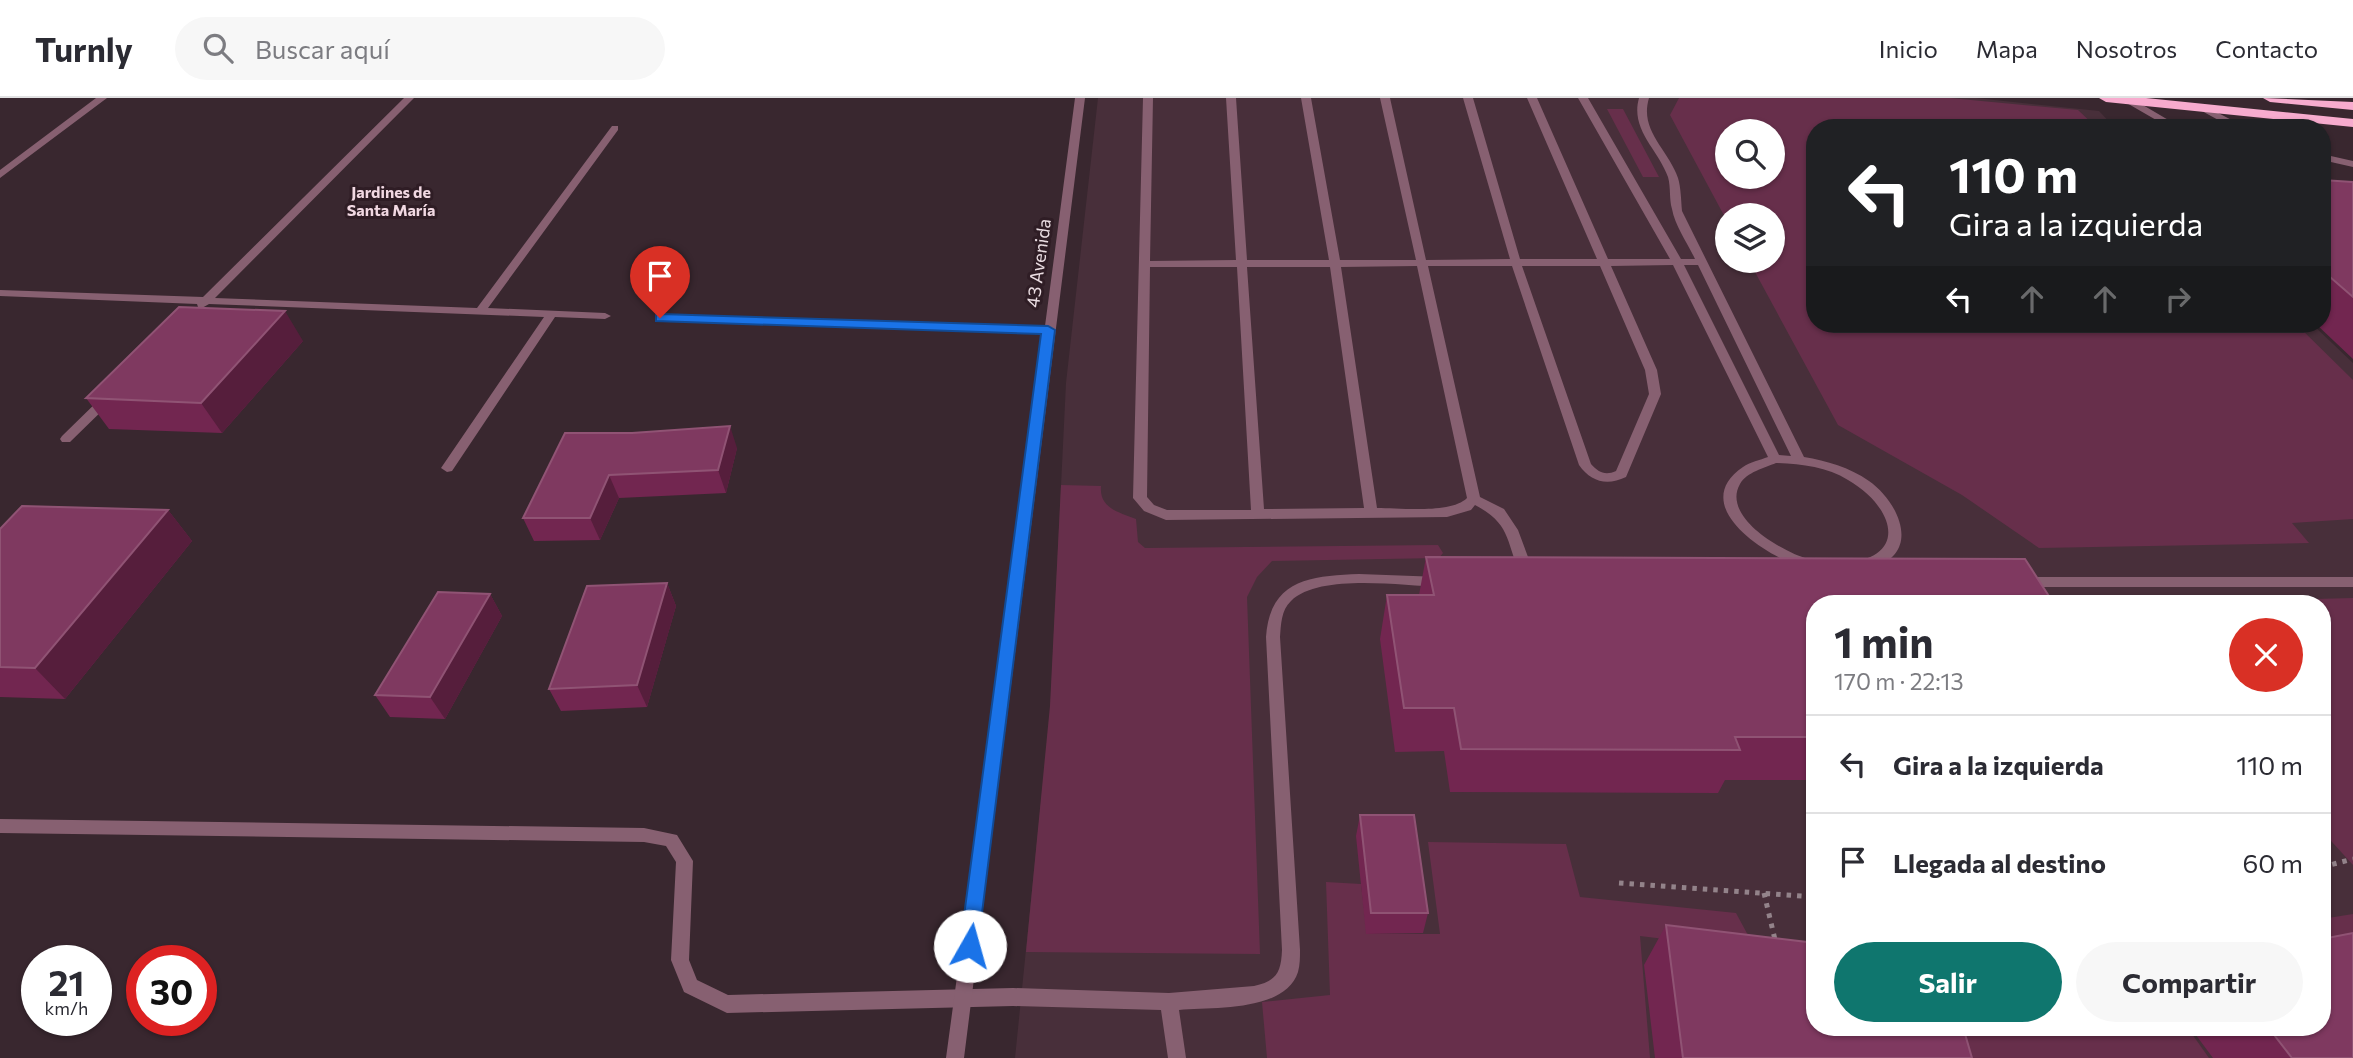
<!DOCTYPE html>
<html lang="es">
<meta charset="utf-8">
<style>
:root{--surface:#fff;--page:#f7f7f7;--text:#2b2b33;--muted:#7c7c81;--line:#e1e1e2;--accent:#0f766e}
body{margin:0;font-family:Commissioner,sans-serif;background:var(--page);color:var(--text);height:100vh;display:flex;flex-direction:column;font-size:26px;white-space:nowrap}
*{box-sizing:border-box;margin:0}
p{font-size:23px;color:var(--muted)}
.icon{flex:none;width:38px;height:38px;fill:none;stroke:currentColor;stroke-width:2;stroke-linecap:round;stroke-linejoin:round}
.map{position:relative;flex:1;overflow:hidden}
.details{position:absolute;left:1806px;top:497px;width:525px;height:441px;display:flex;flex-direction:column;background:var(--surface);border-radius:28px;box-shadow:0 2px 5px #0004}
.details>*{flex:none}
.top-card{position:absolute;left:1806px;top:21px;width:525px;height:214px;border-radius:28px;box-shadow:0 2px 5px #0004;background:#202124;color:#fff;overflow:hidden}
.fabs{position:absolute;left:1715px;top:21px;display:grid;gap:14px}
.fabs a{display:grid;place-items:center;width:70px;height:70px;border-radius:50%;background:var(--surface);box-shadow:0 2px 5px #0004;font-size:35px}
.speed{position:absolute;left:21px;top:847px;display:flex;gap:14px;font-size:35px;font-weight:700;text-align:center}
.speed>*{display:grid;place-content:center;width:91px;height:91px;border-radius:50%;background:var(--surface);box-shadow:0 2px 5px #0004;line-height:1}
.speed small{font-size:18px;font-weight:400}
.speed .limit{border:10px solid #d22;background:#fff;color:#111}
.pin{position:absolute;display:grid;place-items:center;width:60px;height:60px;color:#fff;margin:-72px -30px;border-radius:50% 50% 50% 0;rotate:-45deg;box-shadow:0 0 7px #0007}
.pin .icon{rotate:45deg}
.me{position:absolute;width:77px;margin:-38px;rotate:7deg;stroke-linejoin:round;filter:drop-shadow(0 0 5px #0008)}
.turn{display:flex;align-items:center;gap:24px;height:147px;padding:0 28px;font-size:32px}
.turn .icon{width:91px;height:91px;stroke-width:2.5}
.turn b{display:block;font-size:49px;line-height:60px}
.lanes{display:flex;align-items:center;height:66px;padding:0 28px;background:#0003;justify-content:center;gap:35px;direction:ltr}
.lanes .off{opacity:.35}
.round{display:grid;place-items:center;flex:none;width:74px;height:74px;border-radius:37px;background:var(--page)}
.overview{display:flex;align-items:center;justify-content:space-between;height:119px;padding:0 28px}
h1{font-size:42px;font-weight:700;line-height:52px}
.cta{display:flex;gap:14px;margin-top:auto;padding:14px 28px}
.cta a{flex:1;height:80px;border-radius:42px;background:var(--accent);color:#fff;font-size:28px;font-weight:700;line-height:80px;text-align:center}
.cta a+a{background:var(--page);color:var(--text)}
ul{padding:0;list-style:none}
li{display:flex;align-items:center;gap:21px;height:98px;padding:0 28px;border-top:2px solid var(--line)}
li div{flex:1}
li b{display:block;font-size:26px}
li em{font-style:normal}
header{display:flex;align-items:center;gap:42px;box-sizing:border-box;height:98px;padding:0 35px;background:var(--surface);border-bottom:2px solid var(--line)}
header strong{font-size:33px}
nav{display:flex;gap:38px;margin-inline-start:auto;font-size:24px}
.search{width:490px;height:63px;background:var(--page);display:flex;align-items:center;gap:18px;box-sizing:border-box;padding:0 24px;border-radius:38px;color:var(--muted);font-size:26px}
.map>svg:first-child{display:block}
</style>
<header>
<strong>Turnly</strong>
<div class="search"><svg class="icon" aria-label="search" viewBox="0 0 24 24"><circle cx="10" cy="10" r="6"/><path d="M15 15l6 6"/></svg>Buscar aquí</div>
<nav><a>Inicio</a><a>Mapa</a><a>Nosotros</a><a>Contacto</a></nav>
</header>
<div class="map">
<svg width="2353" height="960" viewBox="0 0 2353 960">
<rect width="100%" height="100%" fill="#39272f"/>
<path fill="#482f3a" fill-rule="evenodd" d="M1098 0H1976L2099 13 2115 30H1815V226H2312L2353 265V960H1015L1050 615 1066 285ZM1727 33H1773V79H1727ZM1727 117H1773V163H1727ZM1815 506H2322V929H1815Z"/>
<path fill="#672f4b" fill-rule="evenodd" d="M1679 0H1950L2078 12 2097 30H1815V226H2296L2353 282V421L2292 425 2309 445 2039 450 1962 397 1838 327 1749 163H1773V117H1727V123L1670 17ZM1727 33H1773V79H1727Z
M1607 11H1623L1659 79H1643Z
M1061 387 1101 388C1099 410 1118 414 1136 421L1138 444 1145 450 1438 447 1443 455 1439 460 1272 463 1257 479 1247 499 1260 856 1026 854 1050 608Z
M2353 500V767L2322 733V506H2107Z
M1428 744 1566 746 1580 799 1736 815 1756 852 1640 838 1650 960H1267L1262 904 1330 897 1326 784 1361 786 1367 836H1440Z
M2353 816V858L2322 862V821Z
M1929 929H2187L2209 960H1936Z"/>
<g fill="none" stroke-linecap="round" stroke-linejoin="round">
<path stroke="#93838a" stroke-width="5" stroke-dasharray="4.5 6" stroke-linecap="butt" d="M2322 769 2353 761
M1619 785 1815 799
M1764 795 1776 846"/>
<path fill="#876071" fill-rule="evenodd" d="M1143 0H1153L1150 163 1236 162 1226 0H1236L1247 162H1329L1301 0H1311L1340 162H1416L1380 0H1390L1426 162 1510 161 1463 0H1473L1520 161H1597L1527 0H1537L1608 161H1670L1578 0H1588L1681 161H1695C1688 146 1675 128 1672 111 1669 101 1671 90 1668 79 1658 51 1630 32 1639 0H1649C1639 33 1668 51 1678 80 1681 90 1681 102 1682 113L1804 359C1827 363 1849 369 1869 383 1899 404 1922 455 1873 469 1853 474 1834 476 1814 473 1776 465 1683 410 1743 369 1750 364 1760 362 1768 359L1673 167 1611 168 1657 272 1661 296 1626 379C1607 388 1591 384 1579 367L1512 168H1428L1480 399 1504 411 1518 432 1534 475 1532 479H1522C1505 445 1513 427 1475 407L1471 412 1447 419 1166 422 1144 413 1133 400ZM1684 167H1698L1791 358 1779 357ZM1417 168 1467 400C1451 416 1400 410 1377 410L1341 169ZM1522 168H1600L1645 272 1649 296 1616 373C1605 378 1598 374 1591 366ZM1150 169H1237L1251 412H1167L1154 407 1147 399ZM1247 169H1330L1364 410 1264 411ZM1776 365C1801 366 1827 369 1848 382 1895 409 1911 462 1840 465 1829 465 1818 464 1808 461 1783 454 1721 419 1740 386 1747 374 1764 370 1776 365Z
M2125 0H2131L2182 30H2170L2125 4Z
M1359 476 1440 479 1447 484 1440 489C1402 488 1320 475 1291 503 1281 512 1281 527 1280 539L1300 852C1300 859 1300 867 1298 874 1285 914 1214 909 1179 912L1186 960H1168L1161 912 1013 908 727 915 684 894 671 862 676 764 666 748 644 744 0 735V721L644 730 677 737 693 763 689 862 697 882 728 897 1013 890 1169 895 1254 888C1277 883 1281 874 1282 852L1266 539C1270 481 1311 478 1359 476Z
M2023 479H2353V489H2023L2016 484Z"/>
<path fill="#876071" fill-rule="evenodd" d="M96 0H107L0 80V72Z
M404 0H414L215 200 477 210 612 28H618V32L488 210 605 215 611 218 605 221 555 219 452 373 447 374 441 370 544 219 209 206 202 210 198 209 197 206 0 198V192L203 199Z
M1075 0H1085L964 960H946L1044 235 661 223 655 220 661 217 1045 228Z
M2203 7 2243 28 2245 30H2233L2200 12 2198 10Z
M2322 56 2353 63V69L2322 62Z
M108 296 114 300 112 303 70 344H62L60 341 62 338 104 297Z"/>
<path fill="#f7abce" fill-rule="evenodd" d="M2099 0H2146L2353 21V29L2106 4Z
M2263 0 2353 4V12L2270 4Z"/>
</g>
<path fill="#722650" d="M2322 82 2353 84V261L2316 226H2322Z
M303 243 222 335 109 331 86 300Z
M565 335 737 350 726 395 619 400 600 442 534 443 523 420Z
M168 412 192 443 65 601 0 599V431Z
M1426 459 1815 506V691L1811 682H1725L1718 695 1450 694 1444 653 1395 654 1380 541 1387 497H1419Z
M667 485 676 508 647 609 561 613 549 591Z
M490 496 502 518 445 621 390 619 375 597Z
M1360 717 1428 815 1423 835 1366 836 1356 738Z
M1666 827 1972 960H1655L1644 867Z
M2190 929H2322L2353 960H2213Z"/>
<path fill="#561e3c" d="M285 213 303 243 222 335 201 305Z
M730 328 737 350 726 395 718 372Z
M609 377 619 400 600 442 590 420Z
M168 412 192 443 65 601 35 570Z
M667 485 676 508 647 609 637 587Z
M490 496 502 518 445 621 430 599Z"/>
<path fill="#7f3960" stroke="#905374" stroke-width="2" d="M2322 82 2353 84V199L2322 172Z
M179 209 285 213 201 305 86 300Z
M730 328 718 372 609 377 590 420H523L565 335H632Z
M22 408 168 412 35 570 0 569V431Z
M1426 459 2025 461 2054 506H1815V639H1735L1740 652 1461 651 1454 610H1404L1387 497H1434Z
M667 485 637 587 549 591 587 488Z
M438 494 490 496 430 599 375 597Z
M1360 717H1414L1428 815H1371Z
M1666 827 1815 845V929H1963L1972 960H1683Z
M2353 835V960H2292L2268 929H2322V841Z"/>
<path fill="#1a73e8" stroke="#114b97" stroke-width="2" d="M660 216 1048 228 1055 232 977 855 970 857 963 855 960 848 1041 236 656 223V217Z"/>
<g text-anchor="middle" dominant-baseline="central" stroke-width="6" stroke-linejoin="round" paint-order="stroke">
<g font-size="16" font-weight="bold" fill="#f1d8e2" stroke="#2f1d25">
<text x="391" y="93">Jardines de<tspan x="391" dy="18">Santa María</tspan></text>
</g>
<g font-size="18" fill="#eadde2" stroke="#2f1d25">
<text transform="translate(1038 165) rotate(-82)">43 Avenida</text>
</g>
</g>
</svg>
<div class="fabs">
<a><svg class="icon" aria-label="search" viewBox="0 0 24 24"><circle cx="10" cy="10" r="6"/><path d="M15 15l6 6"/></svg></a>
<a><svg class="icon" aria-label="layers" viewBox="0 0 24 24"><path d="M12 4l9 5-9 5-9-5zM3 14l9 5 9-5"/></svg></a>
</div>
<div class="speed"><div>21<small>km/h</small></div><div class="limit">30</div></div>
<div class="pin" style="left:660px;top:220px;background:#d93025"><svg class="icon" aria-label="arrive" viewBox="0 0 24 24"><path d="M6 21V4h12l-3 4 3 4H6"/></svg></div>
<svg class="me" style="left:970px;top:848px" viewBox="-20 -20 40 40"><circle r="19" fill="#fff"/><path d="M0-13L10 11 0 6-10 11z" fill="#1a73e8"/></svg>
<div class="top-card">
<div class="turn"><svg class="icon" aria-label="left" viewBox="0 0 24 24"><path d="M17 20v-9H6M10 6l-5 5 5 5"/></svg><div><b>110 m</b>Gira a la izquierda</div></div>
<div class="lanes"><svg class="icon" aria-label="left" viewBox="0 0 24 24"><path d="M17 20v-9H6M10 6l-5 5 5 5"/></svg><svg class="icon off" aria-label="ahead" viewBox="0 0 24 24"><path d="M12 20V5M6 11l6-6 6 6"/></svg><svg class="icon off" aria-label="ahead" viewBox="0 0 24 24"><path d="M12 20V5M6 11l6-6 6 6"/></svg><svg class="icon off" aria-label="right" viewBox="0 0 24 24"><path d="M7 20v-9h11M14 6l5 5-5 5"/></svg></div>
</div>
<section class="details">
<div class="overview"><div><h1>1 min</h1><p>170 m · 22:13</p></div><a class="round" style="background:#d93025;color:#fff"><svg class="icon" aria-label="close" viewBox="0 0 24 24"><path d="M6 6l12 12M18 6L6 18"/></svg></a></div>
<ul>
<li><svg class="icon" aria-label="left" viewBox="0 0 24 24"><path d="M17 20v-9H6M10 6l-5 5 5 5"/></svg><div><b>Gira a la izquierda</b></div><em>110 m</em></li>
<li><svg class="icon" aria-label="arrive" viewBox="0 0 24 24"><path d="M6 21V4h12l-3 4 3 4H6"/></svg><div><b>Llegada al destino</b></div><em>60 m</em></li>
</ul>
<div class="cta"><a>Salir</a><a>Compartir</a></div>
</section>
</div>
